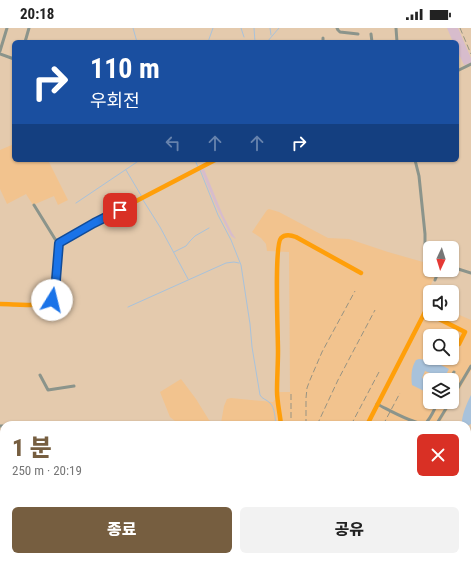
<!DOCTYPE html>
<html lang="ko">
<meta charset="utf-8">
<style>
:root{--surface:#fff;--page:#f2f2f2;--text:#222;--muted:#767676;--accent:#765e40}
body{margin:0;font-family:"Roboto Condensed","Noto Sans KR",sans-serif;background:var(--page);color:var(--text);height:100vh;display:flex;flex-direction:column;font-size:15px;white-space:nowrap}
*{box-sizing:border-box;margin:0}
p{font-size:13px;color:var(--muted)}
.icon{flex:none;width:22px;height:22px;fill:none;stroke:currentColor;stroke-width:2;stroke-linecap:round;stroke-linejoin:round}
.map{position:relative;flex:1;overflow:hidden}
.panel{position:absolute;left:0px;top:393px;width:471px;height:140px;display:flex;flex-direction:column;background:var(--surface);border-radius:12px 12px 0 0;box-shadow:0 1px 3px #0004}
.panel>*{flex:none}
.top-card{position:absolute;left:12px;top:12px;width:447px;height:122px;border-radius:6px;box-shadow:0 1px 3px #0004;background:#1a4fa0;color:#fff;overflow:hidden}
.needle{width:26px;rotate:184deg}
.buttons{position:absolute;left:423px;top:213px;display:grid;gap:8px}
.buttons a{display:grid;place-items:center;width:36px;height:36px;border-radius:6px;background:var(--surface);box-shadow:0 1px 3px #0004;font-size:20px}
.pin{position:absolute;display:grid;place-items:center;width:34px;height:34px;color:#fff;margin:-17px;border-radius:8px;box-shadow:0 2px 6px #0006}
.me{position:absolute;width:44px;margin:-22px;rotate:9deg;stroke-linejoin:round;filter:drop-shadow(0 0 3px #0008)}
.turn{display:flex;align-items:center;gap:14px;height:84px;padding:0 12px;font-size:18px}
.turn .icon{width:52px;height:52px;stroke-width:2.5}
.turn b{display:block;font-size:28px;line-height:34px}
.lanes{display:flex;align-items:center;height:38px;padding:0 12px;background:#0003;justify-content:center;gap:20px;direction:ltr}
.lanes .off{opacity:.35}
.round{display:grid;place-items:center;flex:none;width:42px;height:42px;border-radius:6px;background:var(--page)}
.head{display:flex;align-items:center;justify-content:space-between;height:68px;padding:0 12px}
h1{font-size:24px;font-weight:800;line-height:30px;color:var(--accent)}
.action{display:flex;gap:8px;margin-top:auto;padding:8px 12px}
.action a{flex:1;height:46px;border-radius:6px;background:var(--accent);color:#fff;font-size:16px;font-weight:800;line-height:46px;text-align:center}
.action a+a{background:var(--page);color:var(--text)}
.status{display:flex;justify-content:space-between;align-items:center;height:28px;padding:0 20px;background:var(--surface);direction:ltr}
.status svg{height:11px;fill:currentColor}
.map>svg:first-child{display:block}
</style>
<div class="status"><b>20:18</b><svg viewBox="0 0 49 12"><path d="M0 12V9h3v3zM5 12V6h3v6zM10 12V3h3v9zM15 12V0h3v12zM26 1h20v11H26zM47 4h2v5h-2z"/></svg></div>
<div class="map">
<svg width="471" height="533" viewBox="0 0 471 533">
<rect width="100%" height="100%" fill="#e4caad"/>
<path fill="#f2c38e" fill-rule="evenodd" d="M14 116V132H48L68 172 58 177 54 168 33 177 26 166 7 176 0 161V122Z
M269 181 279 184 328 210 349 211 388 224 430 236V242H438L434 253 433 252 423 275 430 278V286H445L452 290 455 285 471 292V342L441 393 448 397H180L170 389 160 364 181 351 196 371 209 392 213 395H221L224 378 227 371 231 370 273 374 274 372H279V364H290L289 224 267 223 266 216 261 210 252 204 267 182ZM430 308H452V330H430ZM430 352H452V374H430Z
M128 529H385L382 533H128Z"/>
<path fill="#d7bccc" d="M447 0H458L471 30V35L464 37 457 22V14H453Z
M204 141 222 185 232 205 236 211 231 208 217 180 201 142Z"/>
<path fill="#a8c2db" d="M419 331 433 333 449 341 443 352H439L429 347 430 345 425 343 422 350 427 352 428 349 434 352H430V366L412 357C411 348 411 340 416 332Z
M471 367V396L467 398V397H462C461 388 467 375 471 367Z"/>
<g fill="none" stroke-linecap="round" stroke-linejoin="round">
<path stroke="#a8c2db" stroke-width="1" d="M133 0 137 14
M241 0 244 9
M254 0 255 14
M270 0 271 7
M208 14 213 0
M267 14 279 0
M195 132 198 139
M126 142 142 169
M200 142 218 187 231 212 241 237 250 296 252 319 260 367C262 371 266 371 270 375 275 380 275 390 276 397
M143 172 160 199 188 251
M76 175 140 132
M174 224 186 218 190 213 195 208 209 200
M128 279 226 235 234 234 239 235
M467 407 471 404
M385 533 387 529"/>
<path stroke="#8b948b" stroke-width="3" d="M337 0 338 2 340 4 358 6
M396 0 397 14
M371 6 372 14
M25 14 29 0
M323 14V10
M0 23 7 0
M0 26 14 31
M457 43 471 36
M415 132 419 148 425 206V227L426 230 430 232
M34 177 55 211 59 215
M452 239 471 245
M435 252 439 242
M442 308H443
M40 347 48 362 74 358
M450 352 454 344
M452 370 471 338
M377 376C391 383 409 394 424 396
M196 397V396
M424 397C431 391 434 382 438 374
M436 397 450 374
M0 398H4
M0 420H4
M0 442H4
M0 464 4 463
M21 529 22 533
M130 529V533
M281 529 284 533
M77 533 78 529
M358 533 360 529"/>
<path stroke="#30b455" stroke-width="4.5" d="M0 492 4 491"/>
<path stroke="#ff9f0a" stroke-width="4.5" d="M0 276C17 276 36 280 52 272L55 264 59 215 94 195 215 132
M281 397C280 386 277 374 277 363 277 350 278 336 278 323 278 307 274 217 281 210 285 206 291 207 296 209L361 245
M367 397 425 284 465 304 459 316 452 312"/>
<path stroke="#979383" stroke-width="1" stroke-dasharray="6 3" stroke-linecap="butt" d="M460 0 471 26
M291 366V397
M306 397V370L307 360 310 352 322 324 355 263
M317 397 338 352 375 282
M351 397 379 344
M383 397 400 365
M467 424 471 418
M312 529 313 533
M319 533V529
M368 533 370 529
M392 533 395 529"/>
</g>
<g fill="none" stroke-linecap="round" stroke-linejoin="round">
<g stroke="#114b97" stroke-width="10">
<path id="route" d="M52 272 55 264 59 215 94 195 120 182"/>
</g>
<use href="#route" stroke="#1a73e8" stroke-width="7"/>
</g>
</svg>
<div class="buttons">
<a><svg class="needle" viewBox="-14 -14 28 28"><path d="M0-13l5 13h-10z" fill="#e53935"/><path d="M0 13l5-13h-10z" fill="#767676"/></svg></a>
<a><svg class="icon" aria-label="sound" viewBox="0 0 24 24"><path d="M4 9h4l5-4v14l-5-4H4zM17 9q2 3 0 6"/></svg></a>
<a><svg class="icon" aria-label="search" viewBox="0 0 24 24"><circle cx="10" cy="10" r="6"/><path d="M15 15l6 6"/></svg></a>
<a><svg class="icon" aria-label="layers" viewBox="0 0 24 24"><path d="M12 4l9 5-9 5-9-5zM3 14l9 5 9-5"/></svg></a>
</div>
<div class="pin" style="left:120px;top:182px;background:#d93025"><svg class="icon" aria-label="arrive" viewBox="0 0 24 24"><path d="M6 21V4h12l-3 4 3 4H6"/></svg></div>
<svg class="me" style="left:52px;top:272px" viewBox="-20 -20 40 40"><circle r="19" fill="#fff"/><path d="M0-13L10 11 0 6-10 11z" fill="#1a73e8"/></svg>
<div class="top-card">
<div class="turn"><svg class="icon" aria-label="right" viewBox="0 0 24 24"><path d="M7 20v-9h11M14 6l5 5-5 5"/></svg><div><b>110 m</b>우회전</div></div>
<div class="lanes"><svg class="icon off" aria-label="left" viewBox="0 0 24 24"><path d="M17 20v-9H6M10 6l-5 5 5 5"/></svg><svg class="icon off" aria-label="ahead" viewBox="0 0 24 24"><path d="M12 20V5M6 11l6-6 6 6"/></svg><svg class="icon off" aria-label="ahead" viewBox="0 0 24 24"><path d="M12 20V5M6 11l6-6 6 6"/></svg><svg class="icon" aria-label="right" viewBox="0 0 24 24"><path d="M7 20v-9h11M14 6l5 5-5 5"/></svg></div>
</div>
<section class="panel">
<div class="head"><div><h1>1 분</h1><p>250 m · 20:19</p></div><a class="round" style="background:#d93025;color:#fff"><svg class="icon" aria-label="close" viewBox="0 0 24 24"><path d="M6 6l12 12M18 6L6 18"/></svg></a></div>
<div class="action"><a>종료</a><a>공유</a></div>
</section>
</div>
